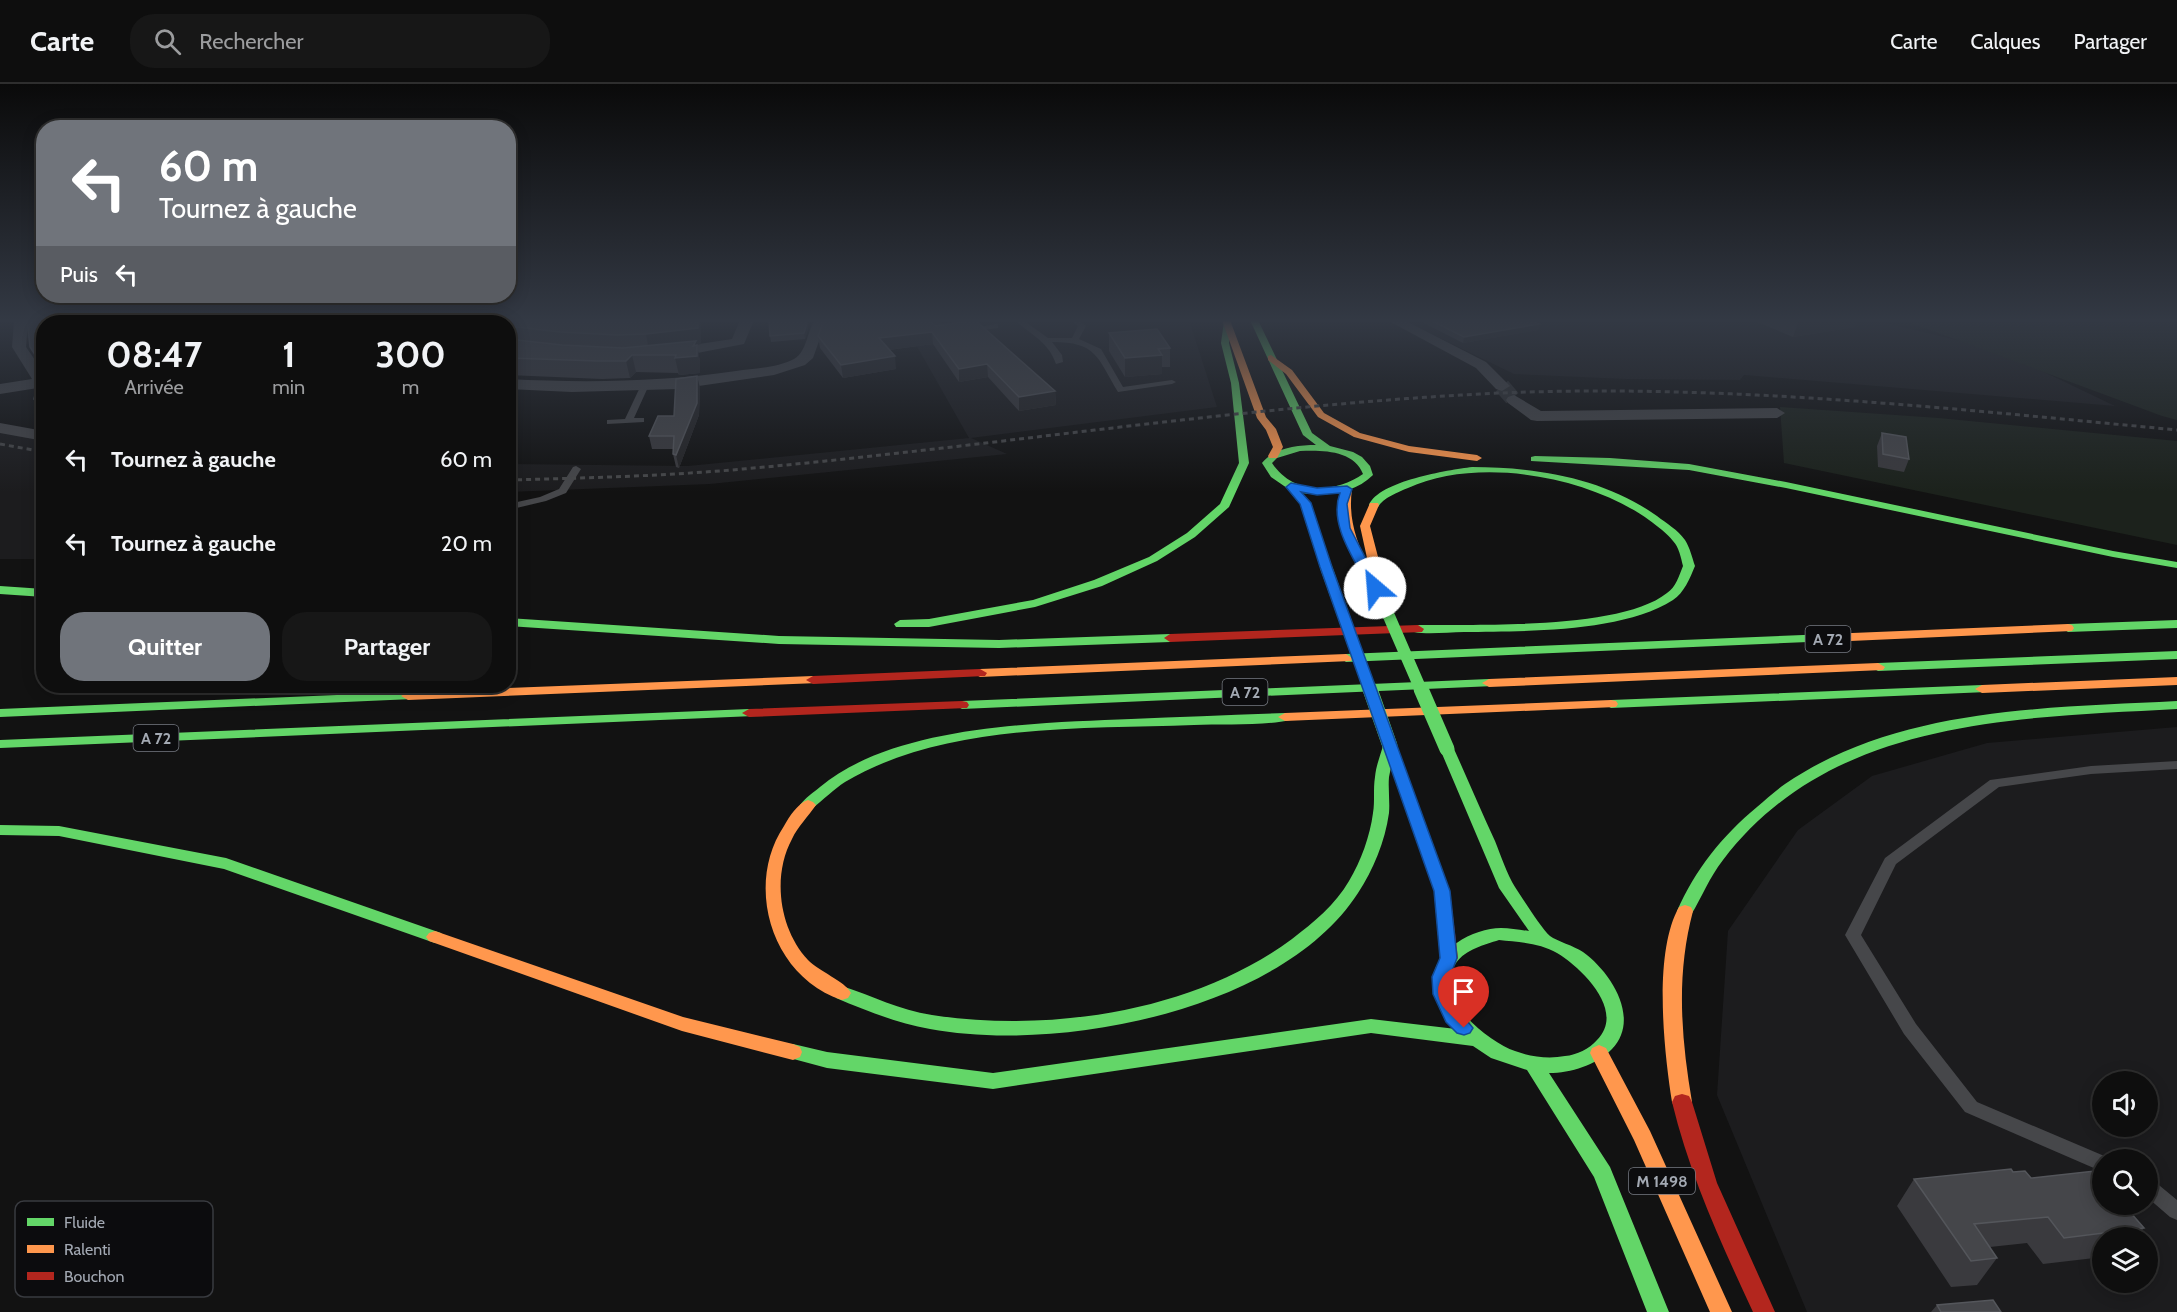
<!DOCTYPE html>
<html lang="fr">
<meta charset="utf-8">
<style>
:root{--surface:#0e0e0e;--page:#171717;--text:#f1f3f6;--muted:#9b9c9e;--line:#2e2e2e;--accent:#70747b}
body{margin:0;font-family:Cabin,sans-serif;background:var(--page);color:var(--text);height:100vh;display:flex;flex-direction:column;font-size:22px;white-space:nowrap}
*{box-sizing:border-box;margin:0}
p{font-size:20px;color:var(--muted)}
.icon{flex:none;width:33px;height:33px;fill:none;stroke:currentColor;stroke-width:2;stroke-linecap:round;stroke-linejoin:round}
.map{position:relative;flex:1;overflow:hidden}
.details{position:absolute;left:36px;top:231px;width:480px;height:378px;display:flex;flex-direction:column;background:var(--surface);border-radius:24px;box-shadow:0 3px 15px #0003,0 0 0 2px var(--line)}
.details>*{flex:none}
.hud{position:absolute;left:36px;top:36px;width:480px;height:183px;border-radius:24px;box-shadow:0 3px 15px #0003,0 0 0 2px var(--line);background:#70747b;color:#fff;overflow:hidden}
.fabs{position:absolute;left:2092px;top:987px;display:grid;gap:12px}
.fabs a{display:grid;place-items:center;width:66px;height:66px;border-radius:50%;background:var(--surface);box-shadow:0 3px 15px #0003,0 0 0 2px var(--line);font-size:30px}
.pin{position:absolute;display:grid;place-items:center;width:51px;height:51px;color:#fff;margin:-62px -26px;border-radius:50% 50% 50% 0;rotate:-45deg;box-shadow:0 0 6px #0007}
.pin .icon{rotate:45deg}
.me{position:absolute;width:66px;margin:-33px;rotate:333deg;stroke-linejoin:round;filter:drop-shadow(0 0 4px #0008)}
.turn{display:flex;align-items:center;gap:21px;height:126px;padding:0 24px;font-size:27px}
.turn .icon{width:78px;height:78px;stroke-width:2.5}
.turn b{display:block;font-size:42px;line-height:51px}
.then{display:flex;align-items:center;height:57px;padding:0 24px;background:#0003;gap:12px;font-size:22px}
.eta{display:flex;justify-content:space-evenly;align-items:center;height:102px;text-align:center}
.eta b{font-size:36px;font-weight:700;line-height:42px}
.primary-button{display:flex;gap:12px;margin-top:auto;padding:12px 24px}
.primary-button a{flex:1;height:69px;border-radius:24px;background:var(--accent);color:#fff;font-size:24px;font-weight:700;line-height:69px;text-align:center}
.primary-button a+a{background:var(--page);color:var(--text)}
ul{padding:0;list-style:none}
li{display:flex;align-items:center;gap:18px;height:84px;padding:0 24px}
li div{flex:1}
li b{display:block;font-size:22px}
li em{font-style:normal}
header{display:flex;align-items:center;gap:36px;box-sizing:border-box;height:84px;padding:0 30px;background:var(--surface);border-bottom:2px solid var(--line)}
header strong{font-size:28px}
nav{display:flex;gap:33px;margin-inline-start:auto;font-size:21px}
.search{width:420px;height:54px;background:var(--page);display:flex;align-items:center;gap:15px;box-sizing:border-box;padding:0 21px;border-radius:24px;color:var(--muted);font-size:22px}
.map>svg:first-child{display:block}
</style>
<header>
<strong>Carte</strong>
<div class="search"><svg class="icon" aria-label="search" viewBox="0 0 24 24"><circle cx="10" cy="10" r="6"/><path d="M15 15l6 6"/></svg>Rechercher</div>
<nav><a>Carte</a><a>Calques</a><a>Partager</a></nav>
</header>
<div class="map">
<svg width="2177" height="1228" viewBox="0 0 2177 1228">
<rect width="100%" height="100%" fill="#121212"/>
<path fill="#1c1c1e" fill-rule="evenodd" d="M902 236H1189L1217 323 971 354 1007 370 710 400 509 408 508 380 688 382 969 354Z
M1403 236H1873L1998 266 2115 322 1744 291 1740 296 1626 295 1514 290Z
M0 348 43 356V475H0Z
M2177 643V1228H1807L1717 1011 1728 847 1798 746 1872 692 1987 659ZM2103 998H2148V1042H2103ZM2103 1076H2148V1120H2103ZM2103 1154H2148V1198H2103Z"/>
<path fill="#1c221c" d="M1903 236H2177V336L2162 332Z
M1780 323 1939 334 2177 357V461L1784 379Z"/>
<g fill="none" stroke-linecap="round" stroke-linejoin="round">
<path stroke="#2f3032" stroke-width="16" stroke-dasharray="16 8" stroke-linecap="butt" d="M1502 302 1514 316"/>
<path fill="#46474a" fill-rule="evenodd" d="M1015 236H1023L1048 254H1072L1078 242 1071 236H1079L1086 242 1079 255 1101 265 1123 303 1172 296 1176 298 1172 300 1118 308C1097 273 1097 258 1052 258L1062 271 1063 278 1056 280C1049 258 1031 251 1015 236Z
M995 240H998V244L969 248 965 246Z
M642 299 649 301 634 334H644V338L607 340V336L625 335Z
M576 382 581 385 566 409 546 417 508 426V420L540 413 559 405 573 383Z
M2177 677V685L2091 690 1999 703 1896 780 1861 851 1916 940 1977 1018 2109 1074 2103 1076V1088L1965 1028 1904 950 1845 851 1885 774 1990 696 2091 682Z
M2148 1095 2154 1097 2177 1116V1136L2170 1133 2148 1114Z"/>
<path fill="#46474a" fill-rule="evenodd" d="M14 236H28L26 263 44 289V303L0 310V300L32 295 12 263Z
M213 236H229L230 238H215Z
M740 236H754L744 260 666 275 658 270 666 265 732 255Z
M815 236H829L824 243 813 274 805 281 774 291 678 305 572 308 508 305V295C586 299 660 298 736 287 755 284 777 284 794 275 807 268 807 247 815 236Z
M1387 236H1404L1486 278 1510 302 1502 307 1496 305 1476 284Z
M1514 311 1541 327 1777 324 1785 329 1777 334 1537 337 1531 336 1508 319 1506 316 1508 313Z
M0 339 44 347V357L0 349Z"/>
<path fill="#63d668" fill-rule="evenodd" d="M1250 236H1258L1312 349 1330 362 1353 368 1362 373 1370 382 1373 391C1355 409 1326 413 1302 409L1310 419 1332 483 1330 485 1326 486 1320 483 1300 420 1287 404 1271 393 1262 379C1274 364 1297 361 1316 361L1303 351ZM1300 367C1322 366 1354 366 1363 390 1334 410 1293 411 1272 379L1277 374Z
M1224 237 1231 239 1229 259 1239 299 1249 379 1229 423 1195 453 1157 477 1102 502 1035 523 929 543H896L894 540 900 536 929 535 1033 516 1094 496 1149 473 1187 449 1220 420 1239 379 1231 299 1221 259Z
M1535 372 1610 374 1689 380 1786 398 2113 467 2177 478V484L2113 473 1786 404 1689 386 1531 377V373Z
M1472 383C1536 383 1604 394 1657 432 1666 439 1678 446 1685 456 1690 464 1692 473 1695 482 1690 494 1684 509 1673 516 1621 549 1524 547 1464 548 1448 548 1429 551 1414 548L1412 545 1418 541C1478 540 1621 546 1667 509 1676 503 1679 492 1683 482 1681 474 1679 463 1673 457 1667 449 1657 442 1649 436 1588 392 1478 372 1408 404 1398 408 1383 414 1378 423H1370L1369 421C1379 397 1448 386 1472 383Z
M0 502 44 505V513L0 510Z
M508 534 779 552 999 556 1170 550 1176 554 1170 558 999 564 779 560 508 542Z
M2177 536V544L2068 548 2062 544 2068 540Z
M1828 550 1834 554 1832 557 1346 578 1340 574 1346 570Z
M2177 567V575L1878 587 1871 583 1878 579Z
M1489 595 1494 596 1496 599 1494 602 962 625 955 621 962 617Z
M1982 601 1987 602 1989 605 1987 608 1611 624 1604 620 1611 616Z
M408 608 413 609 415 612 413 615 0 633V625Z
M2177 617V625C2015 634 1831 634 1723 776 1709 794 1702 813 1691 831L1685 833 1679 831 1677 827C1695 786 1722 752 1757 723 1766 715 1775 707 1785 700 1898 623 2046 624 2177 617Z
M749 625 756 629 754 632 0 664V656Z
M1285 629 1290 630 1292 633 1290 636C1265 642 1221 640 1194 641 1082 645 944 639 845 698 834 705 823 716 813 724H803L800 721C805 714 814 708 820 703 894 641 1038 639 1131 635 1182 633 1234 631 1285 629Z
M1390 658 1397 662C1394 672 1391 682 1389 693 1388 705 1390 717 1389 729 1385 758 1373 786 1358 809 1282 927 1059 969 930 945 897 939 867 927 836 914L833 909 836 904 842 902C873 912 899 926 932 931 1052 949 1194 927 1292 855 1314 838 1335 821 1349 797 1361 777 1370 752 1373 729 1375 717 1373 705 1375 693 1376 682 1380 672 1383 662Z
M1447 661 1454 665C1468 696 1481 727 1495 757 1501 772 1507 790 1515 803 1523 815 1541 844 1550 852 1557 857 1574 862 1583 868 1611 888 1641 935 1612 965 1596 981 1571 989 1549 989L1610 1083 1669 1228H1647L1594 1093 1527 986 1491 974 1473 962 1371 949 993 1005 827 984 786 973 784 968 786 963 793 960 827 968 993 989 1371 935 1456 945C1446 932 1435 917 1433 900 1431 867 1473 844 1501 844 1510 844 1520 846 1529 847L1499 804 1440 665ZM1499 856C1518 858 1540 859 1557 869 1582 884 1626 927 1597 956 1589 965 1577 971 1565 972 1549 975 1531 973 1515 967 1488 958 1432 913 1456 879 1466 865 1484 861 1499 856Z
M0 741 59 742 226 774 441 849 444 853 441 857 435 859 429 857 224 785 59 752 0 751Z"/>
<path fill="#ff974d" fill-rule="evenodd" d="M1222 236H1230L1266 333 1276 345 1283 363 1277 374H1269L1268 372 1273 363 1266 346 1257 334Z
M1271 271 1292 286 1324 329 1360 349 1409 362 1477 371 1482 374 1477 377 1409 368 1354 353 1318 333 1286 290 1268 276V272Z
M1347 402 1352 405C1348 434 1356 457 1369 483L1360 442 1370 419H1378L1379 421 1370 442 1391 523 1389 526 1385 527 1379 523 1376 509 1370 506C1353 473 1335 444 1342 405Z
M2068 540 2072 541 2074 544 2072 547 1828 558 1822 554 1828 550Z
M1346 570 1352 574 1351 577 980 593 973 589 980 585Z
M1878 579 1885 583 1883 586 1489 603 1482 599 1489 595Z
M813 592 818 593 820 596 818 599 408 616 401 612 408 608Z
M2177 593V601L1982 609 1975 605 1982 601Z
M1611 616 1616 617 1618 620 1616 623 1285 637 1278 633 1285 629Z
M808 716 813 718 816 721C808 733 798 742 792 755 772 792 779 845 808 876 818 887 845 897 851 909L848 914 842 916C772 893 744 802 784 742 789 733 798 719 808 716Z
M1685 821 1691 823 1693 827C1676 891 1681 953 1692 1018L1689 1024 1682 1026 1675 1024 1672 1018C1664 967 1653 869 1679 823Z
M435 847 683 933 793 960 800 963 802 968 800 973 793 976 682 947 429 857 426 853 429 849Z
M1599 961 1606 964 1650 1047 1732 1228H1710L1634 1056 1590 969 1592 964Z"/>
<path fill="#b3261e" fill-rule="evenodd" d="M1418 541 1424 545 1422 548 1170 558 1164 554 1170 550Z
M980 585 987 589 985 592 813 600 806 596 813 592Z
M962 617 967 618 969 621 967 624 749 633 742 629 749 625Z
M1390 658 1397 662 1450 807 1458 874 1455 879 1449 881 1443 879 1440 874 1434 807 1383 662Z
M1682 1010 1689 1012 1692 1018 1717 1099 1775 1228H1753C1721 1159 1690 1092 1672 1018L1675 1012Z"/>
<path stroke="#47484a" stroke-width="3" stroke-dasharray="5 4" stroke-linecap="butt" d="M0 360 44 368
M508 396C587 394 665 392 743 385 989 363 1233 323 1480 310 1713 298 1946 324 2177 346"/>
<path stroke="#63d668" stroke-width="12" d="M1326 483 1370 606
M1385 523 1421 606"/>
<path stroke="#63d668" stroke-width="15" d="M1370 605 1390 662
M1421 605 1447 665"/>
</g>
<path fill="#3a3a3e" d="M701 236V260L697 261 700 278V289L679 291 678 289 636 288 630 294 602 295 508 291V238Z
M807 236 808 245 805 255 771 258 770 252Z
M931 236H968L969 237 1055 307 1056 321 1019 327 988 293 959 298 933 260 889 266 896 285 843 294 820 264 818 252 937 242Z
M1418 236H1530L1539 240 1538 246 1463 259Z
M1753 236H1857L1855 243 1793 253Z
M1109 249 1170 264V283H1162V290L1125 293 1109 267Z
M697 292 700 304 699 331 679 384 676 383 673 370V365H652L649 352 674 332Z
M1882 349 1909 375 1904 388 1878 383 1877 362Z
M2013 1088 2031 1094 2144 1144 2136 1154H2103V1173L2043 1180 2027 1159 1990 1163 1997 1174 1977 1201 1951 1203 1897 1122 1914 1095Z
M1937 1221 2001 1228H1931Z"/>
<path fill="#252527" d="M698 236H701V260L697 261 700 278V289L679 291 675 274 695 272 649 267 646 250Z
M940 236H968L969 242 941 247Z
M1799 236H1857L1855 243 1793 253Z
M807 239 808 245 805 255 804 249Z
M1539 240 1538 246 1463 259 1464 253Z
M932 248 933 260 880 267 879 254Z
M632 271 636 288 630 294 626 277Z
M1162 271V290L1125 293V274Z
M895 272 896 285 843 294 841 281Z
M987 280 988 293 959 298V285Z
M697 292 700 304 699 331 679 384 676 371Z
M1055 307 1056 321 1019 327V313Z
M44 314V321L38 322 34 315Z"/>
<path fill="#45464a" stroke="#54565b" stroke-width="1.5" d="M27 236H58V238H44V314L34 315 38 299 43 297V283L30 263Z
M117 236H170L172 238H117Z
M240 236H279V238H240Z
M302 236H342L357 238H301Z
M413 236H698V244L646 250 617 251 560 248 508 242V238H407Z
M769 236H807V239L804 249 770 252Z
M824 236H929L936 242 975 236 1055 307 1019 313 987 280 959 285 932 248 879 254 895 272 841 281 818 252Z
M1430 236H1530L1539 240 1464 253Z
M1157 245 1170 264 1158 265 1162 271 1125 274 1109 249Z
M508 255 562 261 623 264 696 257 693 262 697 261V272L675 274 676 271H632L626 277H598L508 274Z
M697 292V319L676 371 673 370 674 352H649L658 332H674L676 295Z
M1882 349 1906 353 1909 375 1883 370Z
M2011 1085 2013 1088 2025 1087 2031 1094 2095 1087 2103 1097V1120H2123L2144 1144 2064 1154 2048 1133 1974 1140 1997 1174 1971 1177 1914 1095Z
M1993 1216 2001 1228H1941L1937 1221Z"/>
<linearGradient id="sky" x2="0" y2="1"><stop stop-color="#0a0a0a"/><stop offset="0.58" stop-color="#333944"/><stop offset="1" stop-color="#333944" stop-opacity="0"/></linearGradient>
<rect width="2177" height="408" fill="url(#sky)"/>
<path fill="#1a73e8" stroke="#114b97" stroke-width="1.5" d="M1291 399 1317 404 1347 402 1352 405 1347 420 1350 444 1381 504 1375 507 1369 504C1355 476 1328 440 1340 409L1317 411 1301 408 1311 419 1332 483 1450 807 1457 874 1450 893 1451 910 1460 928 1473 944 1470 949 1464 951 1457 949 1446 938 1433 910 1432 893 1440 874 1434 807 1320 483 1300 420 1286 403Z"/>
<g text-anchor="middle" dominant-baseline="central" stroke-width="5" stroke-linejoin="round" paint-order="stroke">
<g fill="#0c0c0e" stroke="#767a82" stroke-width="1.5">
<rect x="1805.5" y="542" width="45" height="26" rx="4.5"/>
<rect x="1222.5" y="595" width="45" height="26" rx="4.5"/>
<rect x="133.5" y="641" width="45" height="26" rx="4.5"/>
<rect x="1629" y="1084" width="66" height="26" rx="4.5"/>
</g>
<g font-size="16" font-weight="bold" fill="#a3a9b3">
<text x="1828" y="555">A 72</text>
<text x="1245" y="608">A 72</text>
<text x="156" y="654">A 72</text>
<text x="1662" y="1097">M 1498</text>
</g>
</g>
<rect x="15" y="1117" width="198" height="96" rx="9" fill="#0c0c0e" stroke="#393b40" stroke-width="1.5"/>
<rect x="27" y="1134" width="27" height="8" fill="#63d668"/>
<rect x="27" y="1161" width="27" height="8" fill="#ff974d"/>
<rect x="27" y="1188" width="27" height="8" fill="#b3261e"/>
<g font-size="16" fill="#a3a9b3">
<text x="64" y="1144">Fluide</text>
<text x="64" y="1171">Ralenti</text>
<text x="64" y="1198">Bouchon</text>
</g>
</svg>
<div class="fabs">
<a><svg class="icon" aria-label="sound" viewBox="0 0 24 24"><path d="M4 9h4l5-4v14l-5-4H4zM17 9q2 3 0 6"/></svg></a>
<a><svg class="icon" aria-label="search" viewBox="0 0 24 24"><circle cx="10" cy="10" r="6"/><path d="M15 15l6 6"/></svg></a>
<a><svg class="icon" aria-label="layers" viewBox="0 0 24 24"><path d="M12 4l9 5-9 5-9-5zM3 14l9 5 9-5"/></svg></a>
</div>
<div class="pin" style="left:1464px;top:944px;background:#d93025"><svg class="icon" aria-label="arrive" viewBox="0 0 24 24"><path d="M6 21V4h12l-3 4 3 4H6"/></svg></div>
<svg class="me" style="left:1375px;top:504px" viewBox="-20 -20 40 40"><circle r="19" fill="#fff"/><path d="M0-13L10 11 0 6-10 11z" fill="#1a73e8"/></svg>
<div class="hud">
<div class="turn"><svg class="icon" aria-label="left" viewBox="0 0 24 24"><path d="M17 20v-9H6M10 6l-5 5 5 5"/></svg><div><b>60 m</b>Tournez à gauche</div></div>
<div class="then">Puis<svg class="icon" aria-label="left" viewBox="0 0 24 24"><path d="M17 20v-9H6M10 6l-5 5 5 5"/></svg></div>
</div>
<section class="details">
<div class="eta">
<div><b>08:47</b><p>Arrivée</p></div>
<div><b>1</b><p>min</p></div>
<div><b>300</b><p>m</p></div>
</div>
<ul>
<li><svg class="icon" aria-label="left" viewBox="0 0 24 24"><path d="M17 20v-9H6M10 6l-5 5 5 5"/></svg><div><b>Tournez à gauche</b></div><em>60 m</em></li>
<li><svg class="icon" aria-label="left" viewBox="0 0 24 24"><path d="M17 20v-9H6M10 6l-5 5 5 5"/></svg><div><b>Tournez à gauche</b></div><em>20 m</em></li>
</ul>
<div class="primary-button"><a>Quitter</a><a>Partager</a></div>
</section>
</div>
